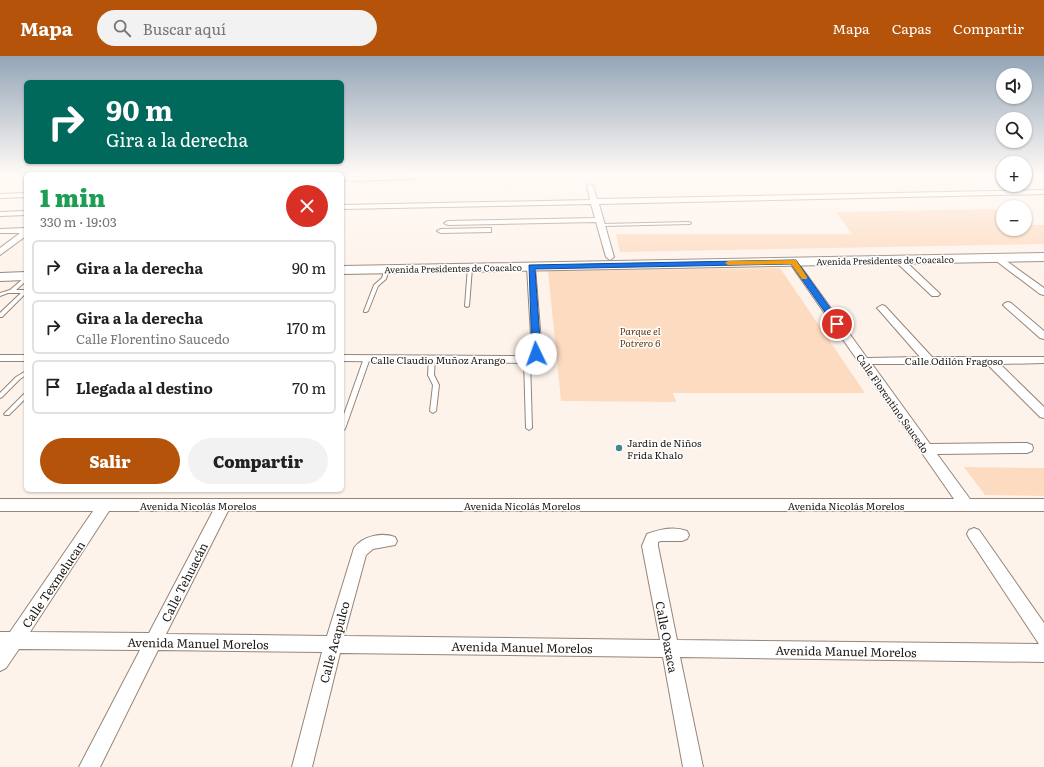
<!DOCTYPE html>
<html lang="es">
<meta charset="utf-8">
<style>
:root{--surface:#fff;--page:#f2f2f2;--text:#222;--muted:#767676;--line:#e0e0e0;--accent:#b45309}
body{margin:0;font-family:Literata,serif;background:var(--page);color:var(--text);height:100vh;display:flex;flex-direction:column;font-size:15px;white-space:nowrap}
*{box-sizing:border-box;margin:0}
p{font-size:13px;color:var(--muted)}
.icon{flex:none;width:22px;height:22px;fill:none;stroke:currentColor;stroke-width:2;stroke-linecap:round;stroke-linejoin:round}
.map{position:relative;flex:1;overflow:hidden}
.side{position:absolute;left:24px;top:116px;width:320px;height:320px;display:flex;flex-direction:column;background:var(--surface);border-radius:6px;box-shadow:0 1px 3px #0004}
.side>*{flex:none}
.hud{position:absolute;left:24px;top:24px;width:320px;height:84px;border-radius:6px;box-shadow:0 1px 3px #0004;background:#00695c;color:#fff;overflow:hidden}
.fabs{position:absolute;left:996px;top:12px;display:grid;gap:8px}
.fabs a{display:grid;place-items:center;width:36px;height:36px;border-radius:50%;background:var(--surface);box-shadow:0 1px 3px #0004;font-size:20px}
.pin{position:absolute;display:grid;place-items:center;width:34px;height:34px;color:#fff;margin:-17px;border:2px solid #fff;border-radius:50%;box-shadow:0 1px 4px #0007}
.me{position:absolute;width:44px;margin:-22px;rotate:357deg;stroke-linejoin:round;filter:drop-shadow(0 0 3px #0008)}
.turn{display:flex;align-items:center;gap:14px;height:84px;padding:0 16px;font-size:18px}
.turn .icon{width:52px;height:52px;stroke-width:2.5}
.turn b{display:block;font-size:28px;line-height:34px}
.round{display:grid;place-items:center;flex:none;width:42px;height:42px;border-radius:21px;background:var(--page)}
.headline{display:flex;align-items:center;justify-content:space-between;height:68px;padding:0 16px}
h1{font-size:24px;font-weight:800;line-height:30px;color:#1e9e55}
.cta{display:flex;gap:8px;margin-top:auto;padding:8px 16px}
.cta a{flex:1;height:46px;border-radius:24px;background:var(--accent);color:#fff;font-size:16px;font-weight:800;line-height:46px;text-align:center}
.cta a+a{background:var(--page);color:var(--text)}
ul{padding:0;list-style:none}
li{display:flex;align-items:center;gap:12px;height:54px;margin:0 8px 6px;padding:0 8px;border:2px solid var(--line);border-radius:6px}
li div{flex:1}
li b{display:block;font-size:15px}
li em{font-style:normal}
header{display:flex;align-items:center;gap:24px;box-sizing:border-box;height:56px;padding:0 20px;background:var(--accent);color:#fff}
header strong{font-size:19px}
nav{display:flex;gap:22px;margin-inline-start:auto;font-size:14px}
.search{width:280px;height:36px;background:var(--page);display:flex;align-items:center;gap:10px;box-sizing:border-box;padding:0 14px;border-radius:22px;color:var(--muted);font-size:15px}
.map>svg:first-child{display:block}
</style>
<header>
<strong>Mapa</strong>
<div class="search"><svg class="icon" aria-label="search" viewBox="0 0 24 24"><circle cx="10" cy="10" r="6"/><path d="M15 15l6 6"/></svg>Buscar aquí</div>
<nav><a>Mapa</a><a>Capas</a><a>Compartir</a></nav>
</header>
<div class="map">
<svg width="1044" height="711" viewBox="0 0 1044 711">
<rect width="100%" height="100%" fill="#fef3eb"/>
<path fill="#fddbc0" d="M996 153 1003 159V173H1025V169H1044V188L620 196 616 178H852L836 156Z
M780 212 865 337H673L676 346 561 345 548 215Z
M964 411 1044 412V440L985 439Z"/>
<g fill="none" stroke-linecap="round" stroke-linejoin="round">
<g stroke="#958579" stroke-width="2">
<path id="lane" d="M689 166 691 167 690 168 602 170 600 169 602 168Z
M468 211 472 212 469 250 467 251 465 250Z
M385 212 389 213 386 223 378 230 368 255 366 256H364V255L374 229 382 222Z
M24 222H26V225L16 234H24L26 237 2 261H0V257L21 237H8L0 240V237L10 234Z
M367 300 370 302 345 373 342 375V364L364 302Z
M432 300 435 302 434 319 439 329 436 355 433 357 430 355 433 329 428 319 429 302Z
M527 302 530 304 532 372 529 374 526 372 524 304Z
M26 315V319L20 323 2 341 0 342V337L16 321Z
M26 337V342L9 359H5L4 358 24 338Z"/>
</g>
<g stroke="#958579" stroke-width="2">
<path id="street" d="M342 119 348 121 415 119 416 121 413 123 348 125 342 124Z
M590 128 593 130 597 143 1044 134V138L599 148 614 201 610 204 606 201 596 166 448 169 444 167 448 165 595 162 591 148 342 153V149L590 144 587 130Z
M26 137V141L0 142V138Z
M26 155V159L0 160V156Z
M26 172V180L0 199V192L20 177H0V173Z
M488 172H491V176L441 177 437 175 441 173Z
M998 199 1044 232V239L1040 238 995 204 994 202 995 200Z
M899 201 902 202 938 236 940 238 938 240H932L896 206 895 204 896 202Z
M793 203 796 204 867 302 920 301 879 254 877 252 882 249 885 250 932 301H1044V307L1000 308 1044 351V362L1040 361 987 308H872L930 388 1027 387 1032 389 1033 392 1032 395 1027 397 937 398 970 443H1044V455H228L166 578 327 580 354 492C362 480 382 476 395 481L397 485 395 489 373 493 366 499 344 580 660 584 642 490 647 478C660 473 674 470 687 475L689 479 687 483 682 485H661L658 486V490L677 584 1039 588 969 482 967 478 969 474 974 472 979 474 1044 567V606L680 601 703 711H683L663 601 340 597 312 711H292L322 596 158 594 100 711H79L140 594 19 593 6 612 0 615V576H10L93 455H0V443H954L789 206ZM109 455H213L149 577 30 576Z
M531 208 535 211 542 298 537 304 527 307 342 305V299L529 300 532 297 527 211Z
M1008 246 1011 247 1044 275V283L1040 282 1005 251 1003 249 1005 247Z
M0 299H26V305H0Z"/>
</g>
<g stroke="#958579" stroke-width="2">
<path id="secondary" d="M1044 197V205L342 218V210Z
M26 216V224L0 225V217Z"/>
</g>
<use href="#lane" fill="#fff" fill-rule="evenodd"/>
<use href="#street" fill="#fff" fill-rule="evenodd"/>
<use href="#secondary" fill="#fff" fill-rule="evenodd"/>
</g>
<linearGradient id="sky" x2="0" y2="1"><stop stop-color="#94a5b7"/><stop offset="0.54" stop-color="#fffaf6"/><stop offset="1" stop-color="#fffaf6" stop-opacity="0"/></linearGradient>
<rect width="1044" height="219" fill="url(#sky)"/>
<path fill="#1a73e8" stroke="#114b97" d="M793 204H796L840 266V269H834L791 208 535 213 541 298 536 300 532 298 529 209Z"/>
<path fill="#f59e0b" d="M793 204H796L807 221V223H802L791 208 728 209 725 207 728 205Z"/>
<circle fill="#428794" stroke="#fff" stroke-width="1.5" cx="619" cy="392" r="4"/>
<g text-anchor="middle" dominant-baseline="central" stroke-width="3" stroke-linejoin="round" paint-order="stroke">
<g font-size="9" fill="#1f1914" stroke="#fff">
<text transform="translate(885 204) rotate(-1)">Avenida Presidentes de Coacalco</text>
<text transform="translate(453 212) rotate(-1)">Avenida Presidentes de Coacalco</text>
</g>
<g font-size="10" font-style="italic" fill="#613911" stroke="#fff">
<text x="640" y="274">Parque el<tspan x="640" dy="12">Potrero 6</tspan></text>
</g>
<g font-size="10" fill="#1f1914" stroke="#fff">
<text x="438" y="303">Calle Claudio Muñoz Arango</text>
<text x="954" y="304">Calle Odilón Fragoso</text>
<text transform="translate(893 347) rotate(55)">Calle Florentino Saucedo</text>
<text x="198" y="449">Avenida Nicolás Morelos</text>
<text x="522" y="449">Avenida Nicolás Morelos</text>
<text x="846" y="449">Avenida Nicolás Morelos</text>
</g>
<g font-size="10" fill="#1f1914" stroke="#fff" text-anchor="start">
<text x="627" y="386">Jardin de Niños<tspan x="627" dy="12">Frida Khalo</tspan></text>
</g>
<g font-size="12" fill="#1f1914" stroke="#fff">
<text transform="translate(184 526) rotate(-63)">Calle Tehuacán</text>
<text transform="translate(53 528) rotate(-56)">Calle Texmelucan</text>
<text transform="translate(667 581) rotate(79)">Calle Oaxaca</text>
<text transform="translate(334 586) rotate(-75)">Calle Acapulco</text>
<text transform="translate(198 587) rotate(1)">Avenida Manuel Morelos</text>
<text transform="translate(522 591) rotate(1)">Avenida Manuel Morelos</text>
<text transform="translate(846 595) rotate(1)">Avenida Manuel Morelos</text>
</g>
</g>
</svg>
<div class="fabs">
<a><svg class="icon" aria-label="sound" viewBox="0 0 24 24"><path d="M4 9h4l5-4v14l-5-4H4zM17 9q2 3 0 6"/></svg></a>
<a><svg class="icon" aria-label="search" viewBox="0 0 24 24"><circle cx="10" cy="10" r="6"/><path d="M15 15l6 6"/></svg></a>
<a>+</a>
<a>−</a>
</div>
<div class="pin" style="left:837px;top:268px;background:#d93025"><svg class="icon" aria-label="arrive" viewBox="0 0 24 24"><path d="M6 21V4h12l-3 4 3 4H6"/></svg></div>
<svg class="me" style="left:536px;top:298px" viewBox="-20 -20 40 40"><circle r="19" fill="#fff"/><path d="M0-13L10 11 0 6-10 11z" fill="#1a73e8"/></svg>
<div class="hud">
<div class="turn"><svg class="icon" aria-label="right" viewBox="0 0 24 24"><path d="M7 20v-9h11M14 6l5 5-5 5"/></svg><div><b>90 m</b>Gira a la derecha</div></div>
</div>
<section class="side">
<div class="headline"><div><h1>1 min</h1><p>330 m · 19:03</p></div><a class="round" style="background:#d93025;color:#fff"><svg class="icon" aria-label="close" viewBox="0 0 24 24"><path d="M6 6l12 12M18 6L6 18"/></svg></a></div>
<ul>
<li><svg class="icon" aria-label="right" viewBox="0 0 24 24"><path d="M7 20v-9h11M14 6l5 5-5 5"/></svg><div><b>Gira a la derecha</b></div><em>90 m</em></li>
<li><svg class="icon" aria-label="right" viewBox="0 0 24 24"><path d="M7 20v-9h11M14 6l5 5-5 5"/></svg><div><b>Gira a la derecha</b><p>Calle Florentino Saucedo</p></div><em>170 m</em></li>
<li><svg class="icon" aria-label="arrive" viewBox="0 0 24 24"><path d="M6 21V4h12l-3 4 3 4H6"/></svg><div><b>Llegada al destino</b></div><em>70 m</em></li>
</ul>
<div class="cta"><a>Salir</a><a>Compartir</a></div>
</section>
</div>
